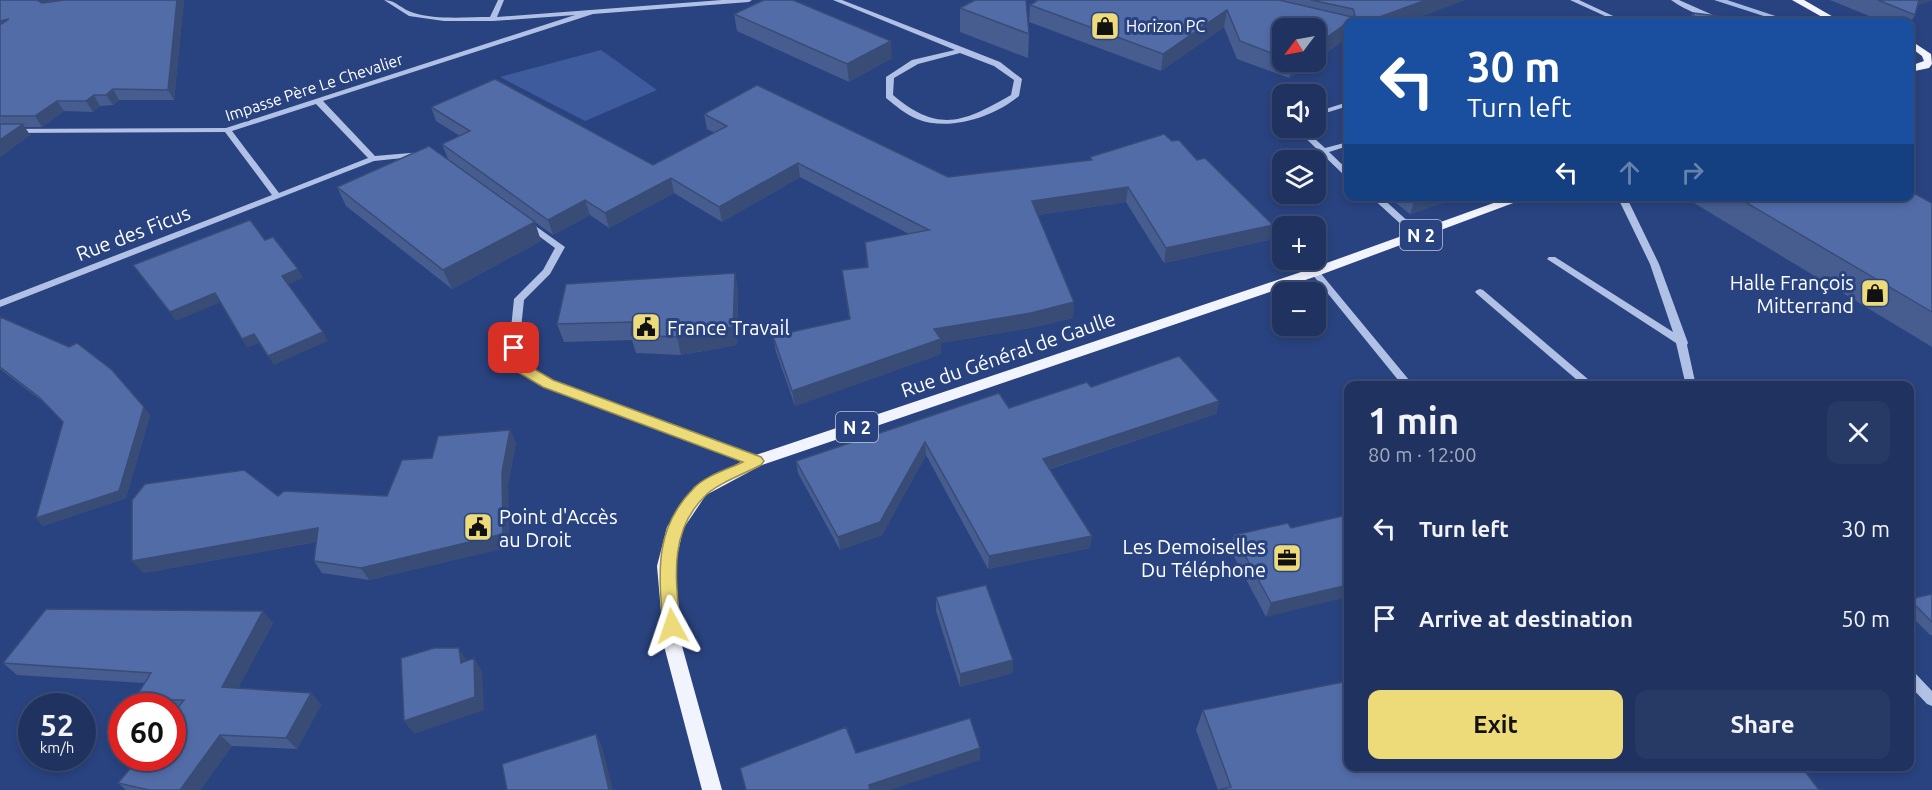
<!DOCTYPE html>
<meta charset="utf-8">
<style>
:root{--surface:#1f3260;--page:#273a66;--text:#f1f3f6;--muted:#a1aabd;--line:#3c4d75;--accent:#ecdb78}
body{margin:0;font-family:Ubuntu,sans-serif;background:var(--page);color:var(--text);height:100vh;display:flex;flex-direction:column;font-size:22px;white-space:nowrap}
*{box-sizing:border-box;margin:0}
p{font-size:20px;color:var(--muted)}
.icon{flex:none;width:33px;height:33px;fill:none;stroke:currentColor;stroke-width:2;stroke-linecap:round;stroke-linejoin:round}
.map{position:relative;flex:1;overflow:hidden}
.side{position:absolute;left:1344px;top:381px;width:570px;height:390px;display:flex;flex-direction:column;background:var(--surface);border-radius:12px;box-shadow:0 3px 9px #0003,0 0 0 2px var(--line)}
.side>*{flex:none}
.hud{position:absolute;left:1344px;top:18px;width:570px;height:183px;border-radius:12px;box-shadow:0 3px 9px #0003,0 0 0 2px var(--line);background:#1a4fa0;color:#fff;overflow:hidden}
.needle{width:39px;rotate:238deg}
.tools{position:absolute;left:1272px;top:18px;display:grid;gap:12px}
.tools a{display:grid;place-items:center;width:54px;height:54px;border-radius:12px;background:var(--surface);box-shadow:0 3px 9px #0003,0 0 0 2px var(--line);font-size:30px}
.speed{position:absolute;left:18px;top:693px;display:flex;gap:12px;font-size:30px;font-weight:700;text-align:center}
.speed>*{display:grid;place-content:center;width:78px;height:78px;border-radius:50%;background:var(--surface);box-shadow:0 3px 9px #0003,0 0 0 2px var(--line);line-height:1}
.speed small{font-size:15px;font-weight:400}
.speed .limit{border:9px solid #d22;background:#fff;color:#111}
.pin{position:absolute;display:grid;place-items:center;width:51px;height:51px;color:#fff;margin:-26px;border-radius:12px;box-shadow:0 3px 9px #0006}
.me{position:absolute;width:66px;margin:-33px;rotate:355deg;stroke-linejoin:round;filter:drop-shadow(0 0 4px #0008)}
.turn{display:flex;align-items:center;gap:21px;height:126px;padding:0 24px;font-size:27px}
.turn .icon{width:78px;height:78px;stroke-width:2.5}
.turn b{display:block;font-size:42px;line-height:51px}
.lanes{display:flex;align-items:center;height:57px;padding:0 24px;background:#0003;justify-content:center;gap:30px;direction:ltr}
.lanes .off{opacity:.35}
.round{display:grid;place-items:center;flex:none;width:63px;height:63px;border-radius:12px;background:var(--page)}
.headline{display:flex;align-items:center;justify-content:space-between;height:102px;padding:0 24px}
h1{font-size:36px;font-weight:600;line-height:45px}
.cta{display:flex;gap:12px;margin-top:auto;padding:12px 24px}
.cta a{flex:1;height:69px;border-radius:12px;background:var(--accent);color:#111;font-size:24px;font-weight:600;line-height:69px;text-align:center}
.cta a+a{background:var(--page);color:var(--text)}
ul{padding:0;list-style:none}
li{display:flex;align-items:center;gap:18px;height:90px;padding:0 24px}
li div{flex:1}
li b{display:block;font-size:22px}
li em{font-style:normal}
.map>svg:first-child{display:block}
</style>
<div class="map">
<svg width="1932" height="790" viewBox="0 0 1932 790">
<rect width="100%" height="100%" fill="#294380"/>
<path fill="#3e5b9d" d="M601 50 657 90 585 121 500 77Z"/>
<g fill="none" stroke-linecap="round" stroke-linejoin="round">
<path fill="#a5bae5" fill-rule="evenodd" d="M1714 0H1727L1794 22H1782Z"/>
<path fill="#b0c1e5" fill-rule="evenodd" d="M384 0C396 0 402 10 414 13 435 20 468 17 490 17L498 0H504L497 17 722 0H752L749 2 593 14 323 101 375 156 422 152 426 154 422 156 374 161 0 307V300L272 195 225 132 0 133V129L226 128 575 15 493 21H444L409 16ZM316 104 368 158 279 193 232 131Z
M833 0H842L1000 62 1022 79 1019 96C994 117 949 132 917 119 905 114 896 106 886 98V77L912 60 955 50ZM960 53 994 66 1014 80 1011 95C964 122 939 134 893 95L894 78 918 64Z
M1570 0H1579L1626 22H1618Z
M1671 0H1679L1715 16 1738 22C1717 24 1688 12 1671 0Z
M1348 102V106L1316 116V112Z
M1295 128H1303L1325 148 1348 142V146L1329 152 1348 170V176H1345Z
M1370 196H1380L1422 234V238H1416Z
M1617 196H1626L1659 264 1688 343 1687 345 1696 386H1686L1676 343 1547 259 1549 257H1555L1673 332 1650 264Z
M527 220 565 247 550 274 524 300 519 348 525 366 552 381 760 458 762 461 760 464H752L544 387 517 370 509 348 514 299 543 270 555 248 524 225 523 223Z
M1315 269 1318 270 1414 386H1403L1312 274 1310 272Z
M1480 289 1483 290 1596 386H1584L1477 294 1475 292 1477 290Z
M1910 671 1915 673 1932 691V706L1927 704 1910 686Z"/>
<path fill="#f1f4fd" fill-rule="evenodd" d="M1792 0H1804L1842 22H1831Z
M1910 40 1931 54 1932 64 1929 68 1910 72V66L1924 61 1922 56 1910 47Z
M1513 196H1532L1320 275 762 465 706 495 683 529 675 566 682 646 722 790H702L664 646 657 566 667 527 694 487 750 457 1310 269Z"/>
</g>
<path fill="#475d90" d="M0 0H184L174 100H119L113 105 100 106 93 112 64 111 42 127H24L30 135 0 157Z
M1038 0H1465L1406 22H1348V39L1347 38 1316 60V28H1282V62H1313L1289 78 1237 59 1224 27 1161 71 1029 22 1030 5Z
M1830 0H1932L1918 5 1915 15 1910 23 1884 22Z
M960 8 1029 34 1028 58 960 32Z
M1693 13 1768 22H1688Z
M734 14 892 58 849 82 737 31Z
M431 107 653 165 715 133 707 129 704 114 948 177 1090 160V157L1269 240 1164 263 1126 202 1038 215 1073 318 1030 328 941 343V354L795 406 776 352 773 336 849 319 842 270 867 267 865 242 909 234 800 177 722 222 674 193 609 228 590 215 553 235 448 159 442 144 460 136 436 121Z
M337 187 541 241 452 289 346 206Z
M1387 196H1463L1410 214Z
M1698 196H1910L1932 203V347L1694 203Z
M735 273 738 291 737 345 681 355 636 353 632 340 564 342 557 324Z
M0 317 150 415 126 498 43 526 36 518 63 422 46 404 0 369Z
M1091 387 1219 401 1216 414 1050 469 1090 548 988 569 926 455 882 535 840 550 798 473 796 461 1009 408Z
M510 430 516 443 508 484 509 547 369 580 322 573 314 561 316 542 143 573 387 496 432 458Z
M1347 515 1266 617 1230 549 1234 535 1291 528Z
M1932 594V635H1930L1910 615V599Z
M936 597 1013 673 960 687 936 611Z
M273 623 238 688 311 693 321 705 297 749 232 746 200 790H126L118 783 175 712H172V706H141L134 700 144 683 17 675 3 663Z
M1203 710 1819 790H1218L1196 730Z"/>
<path fill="#394c76" d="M37 0H92L43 10Z
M177 0H184L174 100 168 90Z
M1426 0H1465L1406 22H1366Z
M1916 0H1932L1912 7Z
M1227 10 1224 27 1161 71 1163 54Z
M9 19 0 32V21Z
M1351 20V22H1348V31L1347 38 1316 60V45Z
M891 41 892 58 849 82 847 64Z
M1293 62H1313L1289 78Z
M113 89 119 100 113 105 106 95Z
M94 95 100 106 93 112 86 101Z
M57 101 64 111 42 127 35 116Z
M23 124 30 135 0 157V140Z
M798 163 800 177 722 222 719 207Z
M671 178 674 193 609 228 605 213Z
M1128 187 1126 202 1031 216 1032 201Z
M1416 196H1463L1410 214Z
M585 200 590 215 553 235 548 220Z
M535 222 541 241 452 289 443 270Z
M1273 225 1269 240 1164 263 1166 248Z
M298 269 303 278 287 285 282 276Z
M735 273 738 291 737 345 681 355 677 337Z
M215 293 221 302 176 321 170 312Z
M1074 302 1073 318 1030 328 941 343V354L795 406 792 391 934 329Z
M323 332 328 341 274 365 268 356Z
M254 334 259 343 247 348 242 339Z
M1219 401 1216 414 1042 471 1043 459Z
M144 407 150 415 126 498 43 526 36 518Z
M510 430 516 443 508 484 509 547 369 580 361 568 502 472Z
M925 442 926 455 882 535 840 550 838 537Z
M318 528 326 540 143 573 132 561Z
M1092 536 1090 548 988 569 989 556Z
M1348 585V597L1266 617 1271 603Z
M263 611 273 623 233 698 222 687Z
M459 648 467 661 461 663Z
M474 658 482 671 484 710 414 734 404 721Z
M1013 660V673L960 687V674Z
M311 693 321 705 297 749 286 738Z
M596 734 602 746 613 790H609Z
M220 735 232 746 200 790H180Z
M980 748V760L890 790H869V785Z"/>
<path fill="#526ca8" stroke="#394c76" stroke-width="1.5" d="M0 0H37L42 3 64 0H177L168 90 113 89 106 95H94L86 101H57L35 116H0V25L9 19 0 21Z
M764 0H793L891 41 847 64 734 14Z
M975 0H1026L1029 34 960 8Z
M1038 0H1279L1352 17 1355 15 1353 9 1311 0H1426L1366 22H1355L1351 20 1316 45V28H1282V57L1240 41 1227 10 1163 54 1030 5Z
M1878 0H1919L1915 15Z
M1693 13 1768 22H1696Z
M495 79 653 165 727 126 704 114 757 85 948 177 1092 160 1090 157 1164 134 1172 141 1179 140 1197 160 1205 158 1273 225 1166 248 1128 187 1032 201 1074 302 1031 313 934 329 941 339 792 391 773 336 850 319 842 270 868 267 865 242 929 230 798 163 719 207 671 178 605 213 585 200 548 220 442 144 470 131 431 107Z
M0 124H23L0 140Z
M429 146 535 222 443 270 337 187Z
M1910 191 1932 203V312L1735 196H1910Z
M250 220 265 240 273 237 298 269 282 276 323 332 268 356 254 334 242 339 215 293 170 312 133 265Z
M735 273 733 327 677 337 631 335 632 322 557 324 566 284Z
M0 317 69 347 77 343 112 370 144 407 119 491 36 518 63 422 39 397 0 367Z
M1179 356 1219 401 1043 459 1092 536 989 556 925 442 880 522 838 537 796 461 999 393 1009 408 1087 382 1091 387Z
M510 430 502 472 503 534 361 568 314 561 318 528 132 561V500L145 484 244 470 278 496 284 491 387 496 402 460 432 458 438 436Z
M1347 515 1348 518V585L1271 603 1234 535 1288 523 1291 528Z
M986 585 1013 660 960 674 936 597Z
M1932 594V622L1910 600V599Z
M46 609 263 611 222 687 311 693 286 738 220 735 180 790H149L118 783 139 758H172V715L184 700H134L151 673 3 663Z
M434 648H459L461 663 474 658 475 697 404 721 401 658Z
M1348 681V766H1801L1819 790H1218L1231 787 1203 710Z
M970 718 980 748 869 785 870 790H746L740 768 846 727 856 753Z
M596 734 609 790H507L502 764Z"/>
<path fill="#ecdb78" stroke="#998e4e" stroke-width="1.5" d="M514 343 520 348 527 365 553 380 761 457 764 461 761 465C746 473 716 484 705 496 668 532 676 580 680 626L678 631H666L663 626C659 574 653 529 694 488 705 476 728 469 743 462L543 387 516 371 507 348Z"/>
<defs>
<g id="shop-square" transform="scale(1.5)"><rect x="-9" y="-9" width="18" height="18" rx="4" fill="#ecdb78" stroke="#294380"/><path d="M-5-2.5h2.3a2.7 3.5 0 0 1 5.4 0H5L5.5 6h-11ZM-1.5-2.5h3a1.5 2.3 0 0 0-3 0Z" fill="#111"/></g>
<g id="civic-square" transform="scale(1.5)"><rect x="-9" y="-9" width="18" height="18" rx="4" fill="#ecdb78" stroke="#294380"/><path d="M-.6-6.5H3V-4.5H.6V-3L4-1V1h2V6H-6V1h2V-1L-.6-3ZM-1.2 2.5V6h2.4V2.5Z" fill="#111"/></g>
<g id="office-square" transform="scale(1.5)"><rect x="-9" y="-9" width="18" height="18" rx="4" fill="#ecdb78" stroke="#294380"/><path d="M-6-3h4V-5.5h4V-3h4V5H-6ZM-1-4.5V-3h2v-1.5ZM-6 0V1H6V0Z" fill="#111"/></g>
</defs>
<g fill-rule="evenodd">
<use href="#shop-square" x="1105" y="26"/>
<use href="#shop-square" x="1875" y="293"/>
<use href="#civic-square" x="646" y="327"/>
<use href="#civic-square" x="478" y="527"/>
<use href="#office-square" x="1287" y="558"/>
</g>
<g text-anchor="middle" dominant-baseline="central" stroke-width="6" stroke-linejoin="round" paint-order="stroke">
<g font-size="16" fill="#fff" stroke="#294380" text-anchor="start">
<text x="1126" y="26">Horizon PC</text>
</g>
<g font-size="16" fill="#fff" stroke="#294380">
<text transform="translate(314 87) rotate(-18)">Impasse Père Le Chevalier</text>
</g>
<g fill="#294380" stroke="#bfc7d9" stroke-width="1.5">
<rect x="1400" y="220" width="42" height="30" rx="4.5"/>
<rect x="836" y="412" width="42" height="30" rx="4.5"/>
</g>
<g font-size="18" font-weight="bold" fill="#fff">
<text x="1421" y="235">N 2</text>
<text x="857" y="427">N 2</text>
</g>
<g font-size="20" fill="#fff" stroke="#294380">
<text transform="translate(133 233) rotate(-21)">Rue des Ficus</text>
<text transform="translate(1008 354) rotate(-19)">Rue du Général de Gaulle</text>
</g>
<g font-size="20" fill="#fff" stroke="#294380" text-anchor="end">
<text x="1854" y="282">Halle François<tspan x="1854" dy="23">Mitterrand</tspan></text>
<text x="667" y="327" text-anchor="start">France Travail</text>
<text x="499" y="516" text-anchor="start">Point d'Accès<tspan x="499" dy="23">au Droit</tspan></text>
<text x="1266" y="546">Les Demoiselles<tspan x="1266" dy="23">Du Téléphone</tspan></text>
</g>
</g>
</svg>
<div class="tools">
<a><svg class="needle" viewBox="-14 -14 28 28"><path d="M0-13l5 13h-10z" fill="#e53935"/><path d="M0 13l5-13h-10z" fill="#a1aabd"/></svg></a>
<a><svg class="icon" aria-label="sound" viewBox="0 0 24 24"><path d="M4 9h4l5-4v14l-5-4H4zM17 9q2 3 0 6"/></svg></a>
<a><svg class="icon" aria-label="layers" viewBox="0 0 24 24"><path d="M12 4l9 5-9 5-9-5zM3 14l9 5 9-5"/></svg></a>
<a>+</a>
<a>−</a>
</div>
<div class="speed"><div>52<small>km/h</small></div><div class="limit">60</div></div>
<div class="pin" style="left:514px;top:348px;background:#d93025"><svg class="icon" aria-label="arrive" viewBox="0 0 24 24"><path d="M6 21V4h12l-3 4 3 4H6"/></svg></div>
<svg class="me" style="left:672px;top:626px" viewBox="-20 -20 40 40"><path d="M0-17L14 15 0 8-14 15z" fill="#ecdb78" stroke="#fff" stroke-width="4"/></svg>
<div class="hud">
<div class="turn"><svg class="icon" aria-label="left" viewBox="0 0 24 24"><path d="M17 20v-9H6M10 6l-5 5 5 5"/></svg><div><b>30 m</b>Turn left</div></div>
<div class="lanes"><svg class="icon" aria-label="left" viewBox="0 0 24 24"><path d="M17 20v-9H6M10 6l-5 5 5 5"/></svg><svg class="icon off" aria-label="ahead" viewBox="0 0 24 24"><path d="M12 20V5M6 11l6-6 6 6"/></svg><svg class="icon off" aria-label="right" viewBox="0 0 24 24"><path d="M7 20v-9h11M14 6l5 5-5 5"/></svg></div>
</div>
<section class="side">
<div class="headline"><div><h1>1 min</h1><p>80 m · 12:00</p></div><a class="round"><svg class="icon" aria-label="close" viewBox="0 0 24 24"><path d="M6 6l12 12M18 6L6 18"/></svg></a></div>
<ul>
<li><svg class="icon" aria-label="left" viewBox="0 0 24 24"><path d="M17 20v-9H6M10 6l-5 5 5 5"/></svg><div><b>Turn left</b></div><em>30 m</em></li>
<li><svg class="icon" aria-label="arrive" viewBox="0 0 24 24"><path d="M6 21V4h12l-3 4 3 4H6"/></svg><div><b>Arrive at destination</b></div><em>50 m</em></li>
</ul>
<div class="cta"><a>Exit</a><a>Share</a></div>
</section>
</div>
